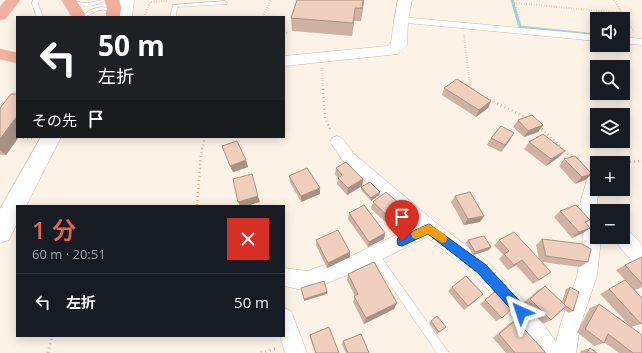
<!DOCTYPE html>
<html lang="ja">
<meta charset="utf-8">
<style>
:root{--surface:#171b24;--page:#20242c;--text:#f1f3f6;--muted:#9ea1a6;--line:#363941;--accent:#e5644d}
body{margin:0;font-family:"Open Sans","Noto Sans JP",sans-serif;background:var(--page);color:var(--text);height:100vh;display:flex;flex-direction:column;font-size:15px;white-space:nowrap}
*{box-sizing:border-box;margin:0}
p{font-size:13px;color:var(--muted)}
.icon{flex:none;width:22px;height:22px;fill:none;stroke:currentColor;stroke-width:2;stroke-linecap:round;stroke-linejoin:round}
.map{position:relative;flex:1;overflow:hidden}
.sheet{position:absolute;left:16px;top:205px;width:269px;height:132px;display:flex;flex-direction:column;background:var(--surface);border-radius:0px;box-shadow:0 2px 10px #0003}
.sheet>*{flex:none}
.guide{position:absolute;left:16px;top:16px;width:269px;height:122px;border-radius:0px;box-shadow:0 2px 10px #0003;background:#202124;color:#fff;overflow:hidden}
.buttons{position:absolute;left:590px;top:12px;display:grid;gap:8px}
.buttons a{display:grid;place-items:center;width:40px;height:40px;border-radius:0px;background:var(--surface);box-shadow:0 2px 10px #0003;font-size:20px}
.pin{position:absolute;display:grid;place-items:center;width:34px;height:34px;color:#fff;margin:-41px -17px;border-radius:50% 50% 50% 0;rotate:-45deg;box-shadow:0 0 4px #0007}
.pin .icon{rotate:45deg}
.me{position:absolute;width:44px;margin:-22px;rotate:318deg;stroke-linejoin:round;filter:drop-shadow(0 0 3px #0008)}
.turn{display:flex;align-items:center;gap:14px;height:84px;padding:0 16px;font-size:18px}
.turn .icon{width:52px;height:52px;stroke-width:2.5}
.turn b{display:block;font-size:28px;line-height:34px}
.then{display:flex;align-items:center;height:38px;padding:0 16px;background:#0003;gap:8px;font-size:15px}
.round{display:grid;place-items:center;flex:none;width:42px;height:42px;border-radius:0px;background:var(--page)}
.head{display:flex;align-items:center;justify-content:space-between;height:68px;padding:0 16px}
h1{font-size:24px;font-weight:600;line-height:30px;color:var(--accent)}
ul{padding:0;list-style:none}
li{display:flex;align-items:center;gap:12px;height:56px;padding:0 16px;border-top:1px solid var(--line)}
li div{flex:1}
li b{display:block;font-size:15px}
li em{font-style:normal}
.map>svg:first-child{display:block}
</style>
<div class="map">
<svg width="642" height="353" viewBox="0 0 642 353">
<rect width="100%" height="100%" fill="#fcf2e6"/>
<g fill="none" stroke-linecap="round" stroke-linejoin="round">
<path stroke="#a1d3d7" stroke-width="3" d="M512 0 520 27 597 35"/>
<g stroke="#d0bbaf" stroke-width="1">
<path id="lane" d="M33 0H39L38 4 43 17H37L32 4Z
M66 0C73 0 79 3 86 3 92 3 98 0 105 0 94 8 77 8 66 0Z
M225 1 228 3 227 4 177 7 176 17H170L173 5Z
M101 7 110 8 117 14 114 16C111 14 109 11 106 10 96 8 90 17 81 17L90 10Z
M374 250 377 251 449 353H437L371 257 369 254 371 251Z"/>
</g>
<g stroke="#d0bbaf" stroke-width="1">
<path id="street" d="M401 17 597 35V41L397 22 396 20Z
M623 37 642 39V45L623 43Z
M337 136 342 138 353 153 435 222 489 263 538 316 556 342 560 326 577 276 583 238 581 200 588 176 594 174 597 175V189H600L597 200V237L601 238 597 276 580 326 576 353H538L524 330 475 275 427 237 360 270 307 291 284 286V268L307 271 349 257 415 226 343 161 330 142 332 138Z
M623 229 629 231 642 245V267C631 262 619 248 614 237H623Z
M284 308 291 311 307 353H285L280 336H284Z"/>
</g>
<g stroke="#d3bbad" stroke-width="1">
<path id="secondary" d="M120 0H134L132 17H118Z
M398 0H412L408 20 407 45 398 54 284 66V56L387 46 391 43 394 20Z
M41 137H61L26 206H17V223L9 240 0 243V209Z"/>
</g>
<g stroke="#d8d0cd" stroke-width="1">
<path id="highway" d="M6 0H20L5 19 0 20V7Z
M62 0H76L86 17H72Z
M105 0H119L121 7 120 17H106L107 7Z
M0 49 17 53V63L0 59Z"/>
</g>
<path stroke="#d6b2a1" stroke-width="2" stroke-dasharray="0.5 2" stroke-linecap="butt" d="M514 0 520 22
M614 0 634 32
M514 3 622 13
M144 17 150 2 168 1
M263 17 271 0
M284 32 287 33
M464 35 470 86 473 90
M322 68 323 90"/>
<path stroke="#d6b2a1" stroke-width="2.5" stroke-dasharray="1 3" stroke-linecap="butt" d="M323 89 325 118 331 131
M473 89 475 92
M490 100 529 119
M539 126 573 159
M23 138H33
M614 163 642 161
M197 205 201 155 205 137"/>
<path stroke="#d6b2a1" stroke-width="3" stroke-dasharray="1 3.5" stroke-linecap="butt" d="M197 206V204
M48 353 52 336
M261 353 277 348"/>
<use href="#lane" fill="#fff" fill-rule="evenodd"/>
<use href="#street" fill="#fff" fill-rule="evenodd"/>
<use href="#secondary" fill="#fff" fill-rule="evenodd"/>
<use href="#highway" fill="#f5af9e" fill-rule="evenodd"/>
</g>
<path fill="#cfb2a3" d="M297 0H364L361 21H354L352 36 292 31 291 18Z
M444 88 491 101 488 108 476 117 442 95Z
M0 108 6 155H0Z
M518 120 543 125 538 132 524 137 513 127Z
M491 138 510 140 501 152 487 145Z
M529 142 559 157 546 166 524 149Z
M222 146 246 160 248 167 233 172Z
M564 159 592 174 585 180 575 184 559 166Z
M336 168 363 179 362 186 347 195 337 184 338 178 335 175Z
M289 176 320 194 301 202 290 182Z
M361 187 379 195 371 201 361 190Z
M455 196 480 222 464 225 451 202Z
M373 202 407 210 404 216 391 227 371 209Z
M560 211 586 223 590 228 583 233 572 238 554 217Z
M349 213 385 233 384 239 368 247 348 219Z
M542 239 588 262 580 267 542 262 544 277 533 284 516 265 508 270 499 259 503 255 494 245 499 240 539 259 536 245Z
M316 240 350 257 327 268 316 245Z
M468 240 489 250 473 255 466 243Z
M642 257V287L635 290 641 324 631 327 642 353H619L604 342V343L594 346 577 332 590 308 599 304 630 326 600 294 625 280 616 270 625 265Z
M348 274 394 309 364 324 353 302 355 296 347 280Z
M545 286 562 302 566 289 570 287 573 311 569 313 563 309 551 320 543 324 523 303 538 290Z
M452 287 478 299 464 310 448 291Z
M497 290 502 318 496 321 480 304Z
M516 320 546 353H506L493 338 510 323Z
M431 321 446 327 437 334 429 323Z
M310 335 339 353H315L310 338Z
M343 341 369 353H346L342 344Z
M590 348 597 353H580L581 351Z"/>
<path fill="#a99185" d="M363 0H364L361 21 362 8Z
M355 8 354 21 352 36 353 23Z
M491 101 488 108 476 117 479 110Z
M17 116V137H19L6 155 0 150V139Z
M543 125 538 132 524 137 528 131Z
M514 133 510 140 501 152 505 145Z
M565 151 559 157 546 166 551 159Z
M246 160 248 167 233 172 230 166Z
M592 174 585 180 575 184 582 177Z
M363 179 362 186 347 195 348 188Z
M320 188V194L301 202V196Z
M380 192 379 195 371 201V198Z
M258 196 260 202 247 206H240L238 202Z
M407 210 404 216 391 227 393 221Z
M484 216 480 222 464 225 468 219Z
M590 228 583 233 572 238 579 232Z
M385 233 384 239 368 247 369 242Z
M491 247 489 250 473 255 475 252Z
M350 252V257L327 268 328 263Z
M522 260 516 265 508 270 514 265Z
M327 292V294L304 301V299Z
M397 303 394 309 364 324 366 318Z"/>
<path fill="#f1cfbe" stroke="#a99185" d="M297 0H363L362 8H355L353 23 291 18Z
M457 79 491 101 479 110 444 88Z
M11 94H17V116L0 139V108Z
M532 115 543 125 528 131 518 120Z
M501 126 514 133 505 145 491 138Z
M543 134 565 151 551 159 529 142Z
M237 141 246 160 230 166 222 146Z
M575 156 592 174 582 177 564 159Z
M346 162 363 179 348 188 338 178 342 175 336 168Z
M307 168 320 188 301 196 289 176Z
M252 174 258 196 238 202 233 179Z
M370 182 380 192 371 198 361 187Z
M386 192 407 210 393 221 373 202Z
M470 192 484 216 468 219 455 196Z
M364 205 385 233 369 242 349 213Z
M576 205 590 220 585 222 590 228 579 232 560 211Z
M338 230 350 252 328 263 316 240Z
M514 232 551 272 539 280 522 260 514 265 504 254 509 251 499 240Z
M484 236 491 247 475 252 468 240Z
M542 239 582 244 591 249 588 262 546 256Z
M642 257V284L625 265Z
M374 262 397 303 366 318 354 296 358 294 348 274Z
M466 276 483 294 468 306 452 287Z
M625 280 642 298V323L641 324 609 289Z
M324 281 327 292 304 299 301 288Z
M545 286 566 306 551 320 530 299Z
M570 287 579 292 573 311 566 306 564 304Z
M497 290 514 307 502 318 485 300Z
M599 304 642 335V353H633L608 334 604 343 585 329Z
M437 316 446 327 439 332 431 321Z
M516 320 546 353H515L499 334Z
M329 327 339 353H316L310 335Z
M361 334 369 353H348L343 341Z
M590 348 597 353H587Z"/>
<path fill="#1a73e8" stroke="#114b97" d="M429 224 486 265 526 308 527 312 526 316 521 318 517 316 478 273 428 234 402 246 398 245 397 241 398 238Z"/>
<path fill="#f59e0b" d="M429 224 446 235 447 238 446 242 442 243 428 234 416 239 413 238 411 234 413 231Z"/>
</svg>
<div class="buttons">
<a><svg class="icon" aria-label="sound" viewBox="0 0 24 24"><path d="M4 9h4l5-4v14l-5-4H4zM17 9q2 3 0 6"/></svg></a>
<a><svg class="icon" aria-label="search" viewBox="0 0 24 24"><circle cx="10" cy="10" r="6"/><path d="M15 15l6 6"/></svg></a>
<a><svg class="icon" aria-label="layers" viewBox="0 0 24 24"><path d="M12 4l9 5-9 5-9-5zM3 14l9 5 9-5"/></svg></a>
<a>+</a>
<a>−</a>
</div>
<div class="pin" style="left:402px;top:241px;background:#d93025"><svg class="icon" aria-label="arrive" viewBox="0 0 24 24"><path d="M6 21V4h12l-3 4 3 4H6"/></svg></div>
<svg class="me" style="left:521px;top:312px" viewBox="-20 -20 40 40"><path d="M0-17L14 15 0 8-14 15z" fill="#1a73e8" stroke="#fff" stroke-width="4"/></svg>
<div class="guide">
<div class="turn"><svg class="icon" aria-label="left" viewBox="0 0 24 24"><path d="M17 20v-9H6M10 6l-5 5 5 5"/></svg><div><b>50 m</b>左折</div></div>
<div class="then">その先<svg class="icon" aria-label="arrive" viewBox="0 0 24 24"><path d="M6 21V4h12l-3 4 3 4H6"/></svg></div>
</div>
<section class="sheet">
<div class="head"><div><h1>1 分</h1><p>60 m · 20:51</p></div><a class="round" style="background:#d93025;color:#fff"><svg class="icon" aria-label="close" viewBox="0 0 24 24"><path d="M6 6l12 12M18 6L6 18"/></svg></a></div>
<ul>
<li><svg class="icon" aria-label="left" viewBox="0 0 24 24"><path d="M17 20v-9H6M10 6l-5 5 5 5"/></svg><div><b>左折</b></div><em>50 m</em></li>
</ul>
</section>
</div>
